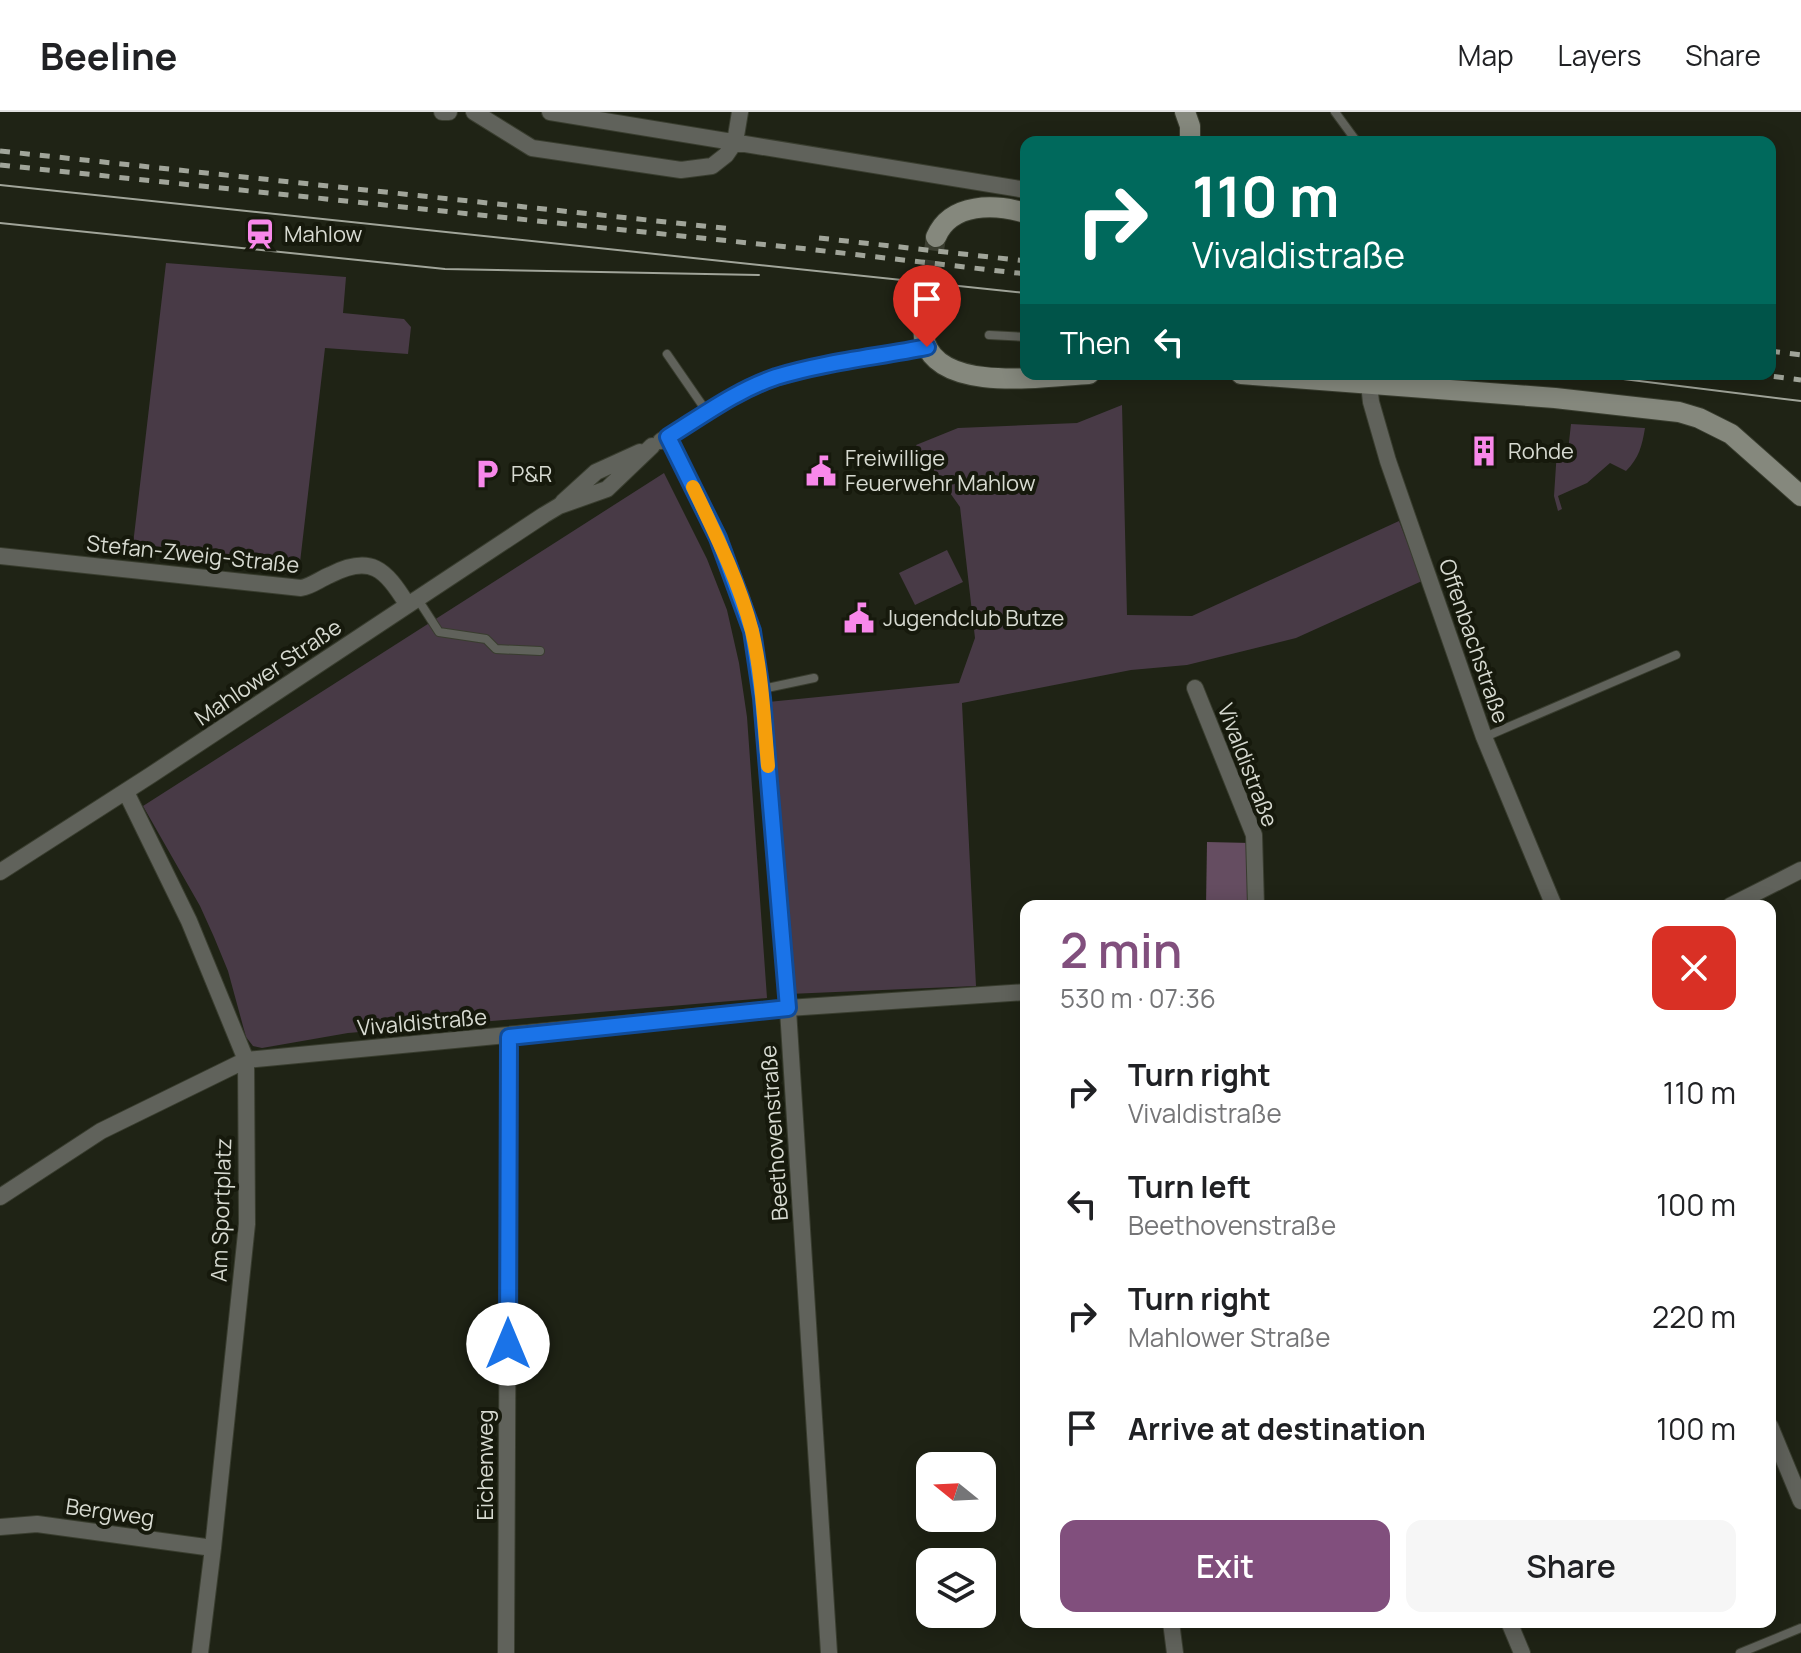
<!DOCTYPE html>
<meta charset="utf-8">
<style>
:root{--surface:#fff;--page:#f6f6f6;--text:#202124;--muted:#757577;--line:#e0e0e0;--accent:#814f7d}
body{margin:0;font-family:Manrope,sans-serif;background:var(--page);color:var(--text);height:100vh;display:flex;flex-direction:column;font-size:30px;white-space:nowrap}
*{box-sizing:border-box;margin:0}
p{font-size:26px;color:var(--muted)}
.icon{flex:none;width:44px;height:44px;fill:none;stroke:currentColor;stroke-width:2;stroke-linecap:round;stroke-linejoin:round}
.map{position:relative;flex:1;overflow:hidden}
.sheet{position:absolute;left:1020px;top:788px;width:756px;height:728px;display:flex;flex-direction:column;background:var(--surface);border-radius:16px;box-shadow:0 4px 20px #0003}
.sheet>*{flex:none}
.top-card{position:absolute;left:1020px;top:24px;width:756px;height:244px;border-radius:16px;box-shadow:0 4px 20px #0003;background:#00695c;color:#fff;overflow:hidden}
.needle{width:52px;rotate:288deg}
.buttons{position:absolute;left:916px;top:1340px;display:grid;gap:16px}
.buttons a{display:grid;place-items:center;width:80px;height:80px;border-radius:16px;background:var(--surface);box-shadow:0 4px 20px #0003;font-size:40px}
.pin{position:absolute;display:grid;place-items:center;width:68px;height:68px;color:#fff;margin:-82px -34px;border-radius:50% 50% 50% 0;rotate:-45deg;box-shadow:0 0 8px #0007}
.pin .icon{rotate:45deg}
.me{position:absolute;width:88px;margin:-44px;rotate:0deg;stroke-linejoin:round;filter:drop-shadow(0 0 6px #0008)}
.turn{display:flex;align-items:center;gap:28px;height:168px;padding:0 40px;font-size:36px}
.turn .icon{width:104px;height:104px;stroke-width:2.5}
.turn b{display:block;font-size:56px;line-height:68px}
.then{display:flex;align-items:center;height:76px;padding:0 40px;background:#0003;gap:16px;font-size:30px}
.round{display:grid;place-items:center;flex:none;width:84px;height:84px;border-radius:16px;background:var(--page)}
.head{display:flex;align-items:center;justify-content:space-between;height:136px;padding:0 40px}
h1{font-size:48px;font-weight:600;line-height:60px;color:var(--accent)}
.cta{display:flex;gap:16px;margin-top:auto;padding:16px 40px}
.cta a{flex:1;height:92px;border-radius:16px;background:var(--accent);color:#fff;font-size:32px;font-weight:600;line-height:92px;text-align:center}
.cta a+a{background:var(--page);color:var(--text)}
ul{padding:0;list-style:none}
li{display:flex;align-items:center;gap:24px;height:112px;padding:0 40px}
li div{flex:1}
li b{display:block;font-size:30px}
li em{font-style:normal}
header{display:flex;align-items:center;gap:48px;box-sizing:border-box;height:112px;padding:0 40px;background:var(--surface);border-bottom:2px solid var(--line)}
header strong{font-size:38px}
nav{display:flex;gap:44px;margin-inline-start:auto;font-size:28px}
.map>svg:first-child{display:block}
</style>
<header>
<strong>Beeline</strong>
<nav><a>Map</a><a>Layers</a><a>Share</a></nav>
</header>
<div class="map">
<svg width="1801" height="1541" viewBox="0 0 1801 1541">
<rect width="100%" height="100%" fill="#1f2315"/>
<path fill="#483a46" d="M166 151 346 165 343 201 404 207 411 215 408 242 325 236 299 459 132 441Z
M1122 293 1127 503 1192 504 1399 409 1422 469 1296 526 1187 553 1131 558 962 591 976 874 789 882 768 590 959 571 975 526 960 395 916 333 958 316 1077 311Z
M1571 312 1645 316C1642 334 1639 346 1626 359L1610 351 1587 371 1558 384 1562 397 1558 399 1554 384 1557 338 1568 339Z
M664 361 707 447 727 498 739 551 747 605 767 886 348 921 262 936 253 934 246 925 228 859 214 825 200 794 143 694Z
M947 438 963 470 915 493 899 461Z"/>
<path fill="#654d61" d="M1207 730 1251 731 1248 794H1206Z"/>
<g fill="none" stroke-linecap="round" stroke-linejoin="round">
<path stroke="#3b3e31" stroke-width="20" stroke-dasharray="20 10" stroke-linecap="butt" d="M925 198 936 125"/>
<g stroke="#393d2f" stroke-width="10">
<path id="lane" d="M1335 0 1357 30
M989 223 1026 225
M667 242 707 300
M417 486 439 520 486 527 496 537 540 539
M762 577 814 566
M1485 625 1676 543
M1740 1541 1801 1516"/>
</g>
<g stroke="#393d2f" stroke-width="18">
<path id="street" d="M442 0H449
M474 0 532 36 681 58 712 54 726 43 735 30 740 0
M550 0 1026 78
M1369 272 1371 290 1388 349 1484 625 1554 794
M668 325 718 426 741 485 752 519 761 577 787 882 829 1541
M661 329C698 307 733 280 775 266 824 250 877 245 927 235
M563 390 596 360 640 340
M0 444 301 476C312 474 320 467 330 463 371 442 385 457 407 492
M1195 576 1254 723 1256 794
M126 680 189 809 246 948 247 1112 213 1436 200 1541
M0 760 151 663 544 403 559 394 607 377 652 334
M1730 794 1801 758
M0 1085 101 1019 246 948 788 896 1026 880
M1770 1314 1801 1389
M0 1415 37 1412 213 1436
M1171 1510 1175 1541
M1509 1510 1522 1541
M506 1541 509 925"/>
</g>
<g stroke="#393d2f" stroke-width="22">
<path id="secondary" d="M1185 0 1190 14V30
M936 125C951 90 995 92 1026 101
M925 198C924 208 922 220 925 230 942 282 1048 264 1089 262
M1241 262 1555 286 1679 300 1699 306 1731 322 1801 384"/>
</g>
<use href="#lane" stroke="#60625b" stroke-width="8"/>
<use href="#street" stroke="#60625b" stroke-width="16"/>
<use href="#secondary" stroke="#85887d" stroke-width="20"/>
<path stroke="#a1a59a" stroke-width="2" d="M0 73 1026 181
M0 111 445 157 759 163
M1583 262 1801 289"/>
<path stroke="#a1a59a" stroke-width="5" stroke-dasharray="10 10" stroke-linecap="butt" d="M0 39 732 117
M0 53 807 137 1026 162
M819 126 1026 149
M1770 239 1801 243
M1754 262 1801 268"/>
</g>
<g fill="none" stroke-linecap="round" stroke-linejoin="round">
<g stroke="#114b97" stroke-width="20">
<path id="route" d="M508 1232 509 925 788 896 762 586 752 519 718 426 668 325C702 304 737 278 776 265 825 250 877 245 927 235"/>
</g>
<use href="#route" stroke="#1a73e8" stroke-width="14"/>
<path stroke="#f59e0b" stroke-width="14" d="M693 375C715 421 739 469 752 519 762 562 764 609 768 654"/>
</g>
<defs>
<g id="station-bare" transform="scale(2.4)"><path d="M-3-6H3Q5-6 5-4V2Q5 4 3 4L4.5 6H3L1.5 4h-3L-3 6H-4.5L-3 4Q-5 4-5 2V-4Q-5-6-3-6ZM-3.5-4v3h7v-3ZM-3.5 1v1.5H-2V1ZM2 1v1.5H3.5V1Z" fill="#f888ea" stroke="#16190c" stroke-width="2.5" paint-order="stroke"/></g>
<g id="building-bare" transform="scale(2.4)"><path d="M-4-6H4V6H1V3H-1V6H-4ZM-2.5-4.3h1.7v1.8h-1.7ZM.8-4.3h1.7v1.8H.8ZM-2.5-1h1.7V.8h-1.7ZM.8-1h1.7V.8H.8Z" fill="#f888ea" stroke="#16190c" stroke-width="2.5" paint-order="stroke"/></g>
<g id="civic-bare" transform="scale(2.4)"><path d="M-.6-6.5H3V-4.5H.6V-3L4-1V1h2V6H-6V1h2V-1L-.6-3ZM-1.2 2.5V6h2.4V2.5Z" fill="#f888ea" stroke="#16190c" stroke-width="2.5" paint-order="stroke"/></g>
<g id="parking-bare" transform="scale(2.4)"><path d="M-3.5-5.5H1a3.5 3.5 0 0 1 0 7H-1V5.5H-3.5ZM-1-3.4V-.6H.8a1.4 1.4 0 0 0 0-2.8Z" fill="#f888ea" stroke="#16190c" stroke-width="2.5" paint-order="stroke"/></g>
</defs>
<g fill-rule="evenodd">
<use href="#station-bare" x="260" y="122"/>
<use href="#building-bare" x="1484" y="339"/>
<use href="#civic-bare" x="821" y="359"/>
<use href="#parking-bare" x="487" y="362"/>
<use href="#civic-bare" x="859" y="506"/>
</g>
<g text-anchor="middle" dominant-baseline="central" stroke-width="8" stroke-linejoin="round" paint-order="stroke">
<g font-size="22" fill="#d7dad1" stroke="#16190c" text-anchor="start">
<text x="284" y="122">Mahlow</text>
<text x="1508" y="339">Rohde</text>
<text x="845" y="346">Freiwillige<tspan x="845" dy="25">Feuerwehr Mahlow</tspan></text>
<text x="511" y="362">P&amp;R</text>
<text x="883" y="506">Jugendclub Butze</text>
</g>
<g font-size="22" fill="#d7dad1" stroke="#16190c">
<text transform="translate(193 442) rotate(6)">Stefan-Zweig-Straße</text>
<text transform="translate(1474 529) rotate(71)">Offenbachstraße</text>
<text transform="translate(268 560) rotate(-34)">Mahlower Straße</text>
<text transform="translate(1248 653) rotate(69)">Vivaldistraße</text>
<text transform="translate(422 910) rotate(-5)">Vivaldistraße</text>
<text transform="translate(774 1021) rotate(-94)">Beethovenstraße</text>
<text transform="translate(221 1098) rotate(-88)">Am Sportplatz</text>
<text transform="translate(485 1353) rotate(-90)">Eichenweg</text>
<text transform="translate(110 1400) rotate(8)">Bergweg</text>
</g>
</g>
</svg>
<div class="buttons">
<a><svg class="needle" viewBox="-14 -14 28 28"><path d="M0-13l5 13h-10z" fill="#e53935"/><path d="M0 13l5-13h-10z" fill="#757577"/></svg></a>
<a><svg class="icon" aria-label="layers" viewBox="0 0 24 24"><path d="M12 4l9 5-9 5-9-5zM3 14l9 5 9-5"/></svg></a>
</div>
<div class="pin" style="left:927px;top:235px;background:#d93025"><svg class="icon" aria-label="arrive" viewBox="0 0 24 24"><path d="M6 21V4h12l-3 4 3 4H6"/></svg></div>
<svg class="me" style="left:508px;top:1232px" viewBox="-20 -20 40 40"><circle r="19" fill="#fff"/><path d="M0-13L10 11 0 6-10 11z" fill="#1a73e8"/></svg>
<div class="top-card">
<div class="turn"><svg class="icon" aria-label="right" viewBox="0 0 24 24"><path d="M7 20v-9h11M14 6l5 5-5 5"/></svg><div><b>110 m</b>Vivaldistraße</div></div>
<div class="then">Then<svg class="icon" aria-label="left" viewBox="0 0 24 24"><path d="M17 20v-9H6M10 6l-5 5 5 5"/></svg></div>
</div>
<section class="sheet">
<div class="head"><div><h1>2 min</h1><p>530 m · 07:36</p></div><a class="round" style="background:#d93025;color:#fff"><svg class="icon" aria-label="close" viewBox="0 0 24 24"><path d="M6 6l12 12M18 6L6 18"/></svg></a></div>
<ul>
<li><svg class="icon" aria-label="right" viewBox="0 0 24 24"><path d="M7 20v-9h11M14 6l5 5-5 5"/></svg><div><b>Turn right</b><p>Vivaldistraße</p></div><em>110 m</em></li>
<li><svg class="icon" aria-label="left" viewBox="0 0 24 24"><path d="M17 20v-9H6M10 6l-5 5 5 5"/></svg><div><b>Turn left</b><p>Beethovenstraße</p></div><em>100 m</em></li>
<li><svg class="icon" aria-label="right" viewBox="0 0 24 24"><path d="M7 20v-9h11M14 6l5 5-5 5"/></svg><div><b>Turn right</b><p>Mahlower Straße</p></div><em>220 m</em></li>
<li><svg class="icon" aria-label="arrive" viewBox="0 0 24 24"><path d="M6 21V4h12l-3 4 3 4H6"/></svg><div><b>Arrive at destination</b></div><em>100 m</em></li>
</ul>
<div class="cta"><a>Exit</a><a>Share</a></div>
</section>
</div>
